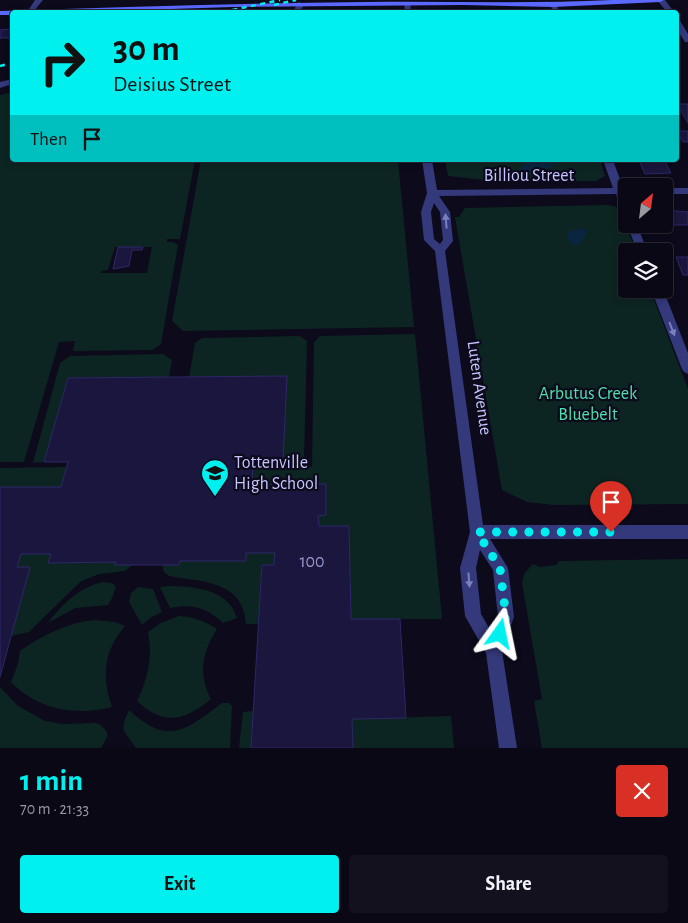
<!DOCTYPE html>
<meta charset="utf-8">
<style>
:root{--surface:#090814;--page:#12111d;--text:#f1f3f6;--muted:#999aa0;--line:#292934;--accent:#00f0ef}
body{margin:0;font-family:"Alegreya Sans",sans-serif;background:var(--page);color:var(--text);height:100vh;display:flex;flex-direction:column;font-size:19px;white-space:nowrap}
*{box-sizing:border-box;margin:0}
p{font-size:16px;color:var(--muted)}
.icon{flex:none;width:28px;height:28px;fill:none;stroke:currentColor;stroke-width:2;stroke-linecap:round;stroke-linejoin:round}
.map{position:relative;height:748px;overflow:hidden}
.panel{display:flex;flex-direction:column;background:var(--surface);flex:1}
.panel>*{flex:none}
.hud{position:absolute;left:10px;top:10px;width:669px;height:152px;border-radius:5px;box-shadow:0 2px 8px #0003,0 0 0 1px var(--line);background:#00f0ef;color:#111;overflow:hidden}
.needle{width:32px;rotate:28deg}
.fabs{position:absolute;left:618px;top:178px;display:grid;gap:10px}
.fabs a{display:grid;place-items:center;width:55px;height:55px;border-radius:5px;background:var(--surface);box-shadow:0 2px 8px #0003,0 0 0 1px var(--line);font-size:25px}
.pin{position:absolute;display:grid;place-items:center;width:42px;height:42px;color:#fff;margin:-51px -21px;border-radius:50% 50% 50% 0;rotate:-45deg;box-shadow:0 0 5px #0007}
.pin .icon{rotate:45deg}
.me{position:absolute;width:55px;margin:-28px;rotate:12deg;stroke-linejoin:round;filter:drop-shadow(0 0 4px #0008)}
.turn{display:flex;align-items:center;gap:18px;height:105px;padding:0 20px;font-size:22px}
.turn .icon{width:65px;height:65px;stroke-width:2.5}
.turn b{display:block;font-size:35px;line-height:42px}
.then{display:flex;align-items:center;height:48px;padding:0 20px;background:#0003;gap:10px;font-size:19px}
.round{display:grid;place-items:center;flex:none;width:52px;height:52px;border-radius:5px;background:var(--page)}
.summary{display:flex;align-items:center;justify-content:space-between;height:85px;padding:0 20px}
h1{font-size:30px;font-weight:600;line-height:38px;color:var(--accent)}
.cta{display:flex;gap:10px;margin-top:auto;padding:10px 20px}
.cta a{flex:1;height:58px;border-radius:5px;background:var(--accent);color:#111;font-size:20px;font-weight:600;line-height:58px;text-align:center}
.cta a+a{background:var(--page);color:var(--text)}
.map>svg:first-child{display:block}
</style>
<div class="map">
<svg width="688" height="748" viewBox="0 0 688 748">
<rect width="100%" height="100%" fill="#0c0a1b"/>
<path fill="#0d2522" fill-rule="evenodd" d="M12 92V160H195L180 239H167V242H173L178 245 161 344 152 350 73 351 75 341 59 342 24 462H0V95ZM115 247H152L147 273H101V271L108 270Z
M201 160H398L414 327 183 331 172 321Z
M445 160H600L605 176 596 181H493L448 176Z
M605 205 615 206 620 211 636 251H626V289H650L688 389V504L554 505 527 502 502 490 455 217H459L465 208Z
M415 334 442 619H351L349 527 319 526 318 516 326 515V484L252 485 253 468 312 467 314 342 320 336Z
M300 336 307 341 304 460H283L287 376 189 377 195 343 202 338Z
M163 354 172 360 169 377 68 378 44 462 33 463 60 363 70 356Z
M66 467 61 487H0V468Z
M246 553H275L274 565H262L258 624H246C245 618 244 610 241 605 230 580 193 581 170 576 165 574 162 571 163 565H179L180 561H245Z
M21 554H51L49 563 116 562 115 565H132L125 571 99 574 80 582 29 632 11 636 17 567Z
M688 559V748H542L534 701 542 699 522 583 524 574 533 564 540 567 556 565 559 561Z
M102 582 112 583 116 586 112 598 108 605 75 608 48 623C62 604 79 588 102 582Z
M170 586C196 587 228 589 237 618L223 623C208 608 191 603 170 608L160 587Z
M138 587 153 589 162 612 150 618 142 625 129 602 131 593Z
M179 616C194 617 205 621 217 629 202 652 198 675 211 699 184 721 164 726 137 701 148 678 153 657 148 632L161 623Z
M94 620 115 622 125 626C104 650 101 677 112 707 75 716 38 710 11 682L18 664 20 651C43 635 66 623 94 620Z
M0 687 18 706 45 721 62 724 96 723 101 725 107 732V737L101 748H0Z
M222 703H229L232 706 230 748H136C125 730 118 733 129 710 168 746 185 731 222 703Z
M253 711 251 748H239L243 712Z
M451 716 454 748H353L352 719Z"/>
<path fill="#0a2540" d="M525 160H560L550 168 520 174 516 173 525 163Z
M582 229 588 231 584 236 582 242 579 244H572L568 240V234L571 230Z"/>
<path fill="#1a163d" stroke="#2e2769" d="M12 29V38H0V30Z
M677 104H688V123Z
M677 131H688V142H683Z
M639 160H664L671 173 645 174Z
M664 210 688 212V225H668Z
M118 247H143L142 250H132L129 266 113 269Z
M676 257H688V275H683Z
M287 376 283 460H253L252 485 326 484V515L318 516 319 526H349L351 619H400L406 718 352 719 353 748H251L262 565H274L275 553H246V561H180L179 565H115L116 562 48 563 51 554H21L17 567H30L0 677V487H61L68 462H44L68 378Z"/>
<g fill="none" stroke-linecap="round" stroke-linejoin="round">
<path fill="#34397c" fill-rule="evenodd" d="M35 0H43L33 12H27Z
M657 0H665L674 12H667Z
M298 2 305 4 299 12H293Z
M404 2H410L411 12H405Z
M550 3H556L559 12H553Z
M676 19H679L688 34V42H685L676 28Z
M12 79V84L0 88V82Z
M422 160H432L437 190 613 188 603 160H613L623 188H626V212L621 209 616 194 439 196 450 212 453 241 445 251 483 525H688V539H490L508 568 514 617 502 651 517 748H499L486 653 465 616 460 568 470 532 435 251 424 240 421 212 427 193ZM434 203 440 212 443 240 440 244 434 239 431 212ZM480 550 493 570 498 617 492 633 481 614 476 568Z
M664 188H688V194H664Z
M627 224H637L647 251H637Z
M651 289H663L688 353V374L684 372 682 369Z"/>
<path fill="#5c69ff" fill-rule="evenodd" d="M612 0H664L660 2 553 7 463 5 232 7 80 12H12V15H0V11C122 7 244 3 367 2 449 1 531 4 612 0Z"/>
<path stroke="#00f0ef" stroke-width="2.5" stroke-dasharray="5 4.5" stroke-linecap="butt" d="M274 5 296 0
M223 12 280 0
M0 66 12 63"/>
</g>
<defs><path id="oneway-solid" d="M-6-.8H1V-3.2L6.5 0L1 3.2V.8H-6Z" transform="scale(1.25)"/></defs>
<g fill="#7c7fbe">
<use href="#oneway-solid" transform="translate(446 221) rotate(-95)"/>
<use href="#oneway-solid" transform="translate(672 329) rotate(69)"/>
<use href="#oneway-solid" transform="translate(469 580) rotate(85)"/>
</g>
<g fill="none" stroke-linecap="round" stroke-linejoin="round">
<path stroke="#00f0ef" stroke-width="9" stroke-dasharray="0 16.2" d="M500 634 506 617 500 568 477 532H611"/>
</g>
<defs>
<g id="school-pin" transform="scale(1.4375)"><path d="M0 17L-7.5 6A9.5 9.5 0 1 1 7.5 6Z" fill="#00f0ef" stroke="#0c0a1b"/><path d="M0-5L7-2L0 1L-7-2ZM-4 1L0 2.5L4 1V4Q0 6-4 4Z" fill="#111"/></g>
</defs>
<g fill-rule="evenodd">
<use href="#school-pin" x="215" y="473"/>
</g>
<g text-anchor="middle" dominant-baseline="central" stroke-width="4.5" stroke-linejoin="round" paint-order="stroke">
<g font-size="18" fill="#c5c5ff" stroke="#0c0a1b">
<text x="529" y="176">Billiou Street</text>
<text transform="translate(479 388) rotate(82)">Luten Avenue</text>
</g>
<g font-size="18" fill="#4fe1ad" stroke="#0c0a1b">
<text x="588" y="394">Arbutus Creek<tspan x="588" dy="21">Bluebelt</tspan></text>
</g>
<g font-size="18" fill="#c5c5ff" stroke="#0c0a1b" text-anchor="start">
<text x="234" y="463">Tottenville<tspan x="234" dy="21">High School</tspan></text>
</g>
<g font-size="18" fill="#9a99ce">
<text x="312" y="562">100</text>
</g>
</g>
</svg>
<div class="fabs">
<a><svg class="needle" viewBox="-14 -14 28 28"><path d="M0-13l5 13h-10z" fill="#e53935"/><path d="M0 13l5-13h-10z" fill="#999aa0"/></svg></a>
<a><svg class="icon" aria-label="layers" viewBox="0 0 24 24"><path d="M12 4l9 5-9 5-9-5zM3 14l9 5 9-5"/></svg></a>
</div>
<div class="pin" style="left:611px;top:532px;background:#d93025"><svg class="icon" aria-label="arrive" viewBox="0 0 24 24"><path d="M6 21V4h12l-3 4 3 4H6"/></svg></div>
<svg class="me" style="left:500px;top:634px" viewBox="-20 -20 40 40"><path d="M0-17L14 15 0 8-14 15z" fill="#00f0ef" stroke="#fff" stroke-width="4"/></svg>
<div class="hud">
<div class="turn"><svg class="icon" aria-label="right" viewBox="0 0 24 24"><path d="M7 20v-9h11M14 6l5 5-5 5"/></svg><div><b>30 m</b>Deisius Street</div></div>
<div class="then">Then<svg class="icon" aria-label="arrive" viewBox="0 0 24 24"><path d="M6 21V4h12l-3 4 3 4H6"/></svg></div>
</div>
</div>
<section class="panel">
<div class="summary"><div><h1>1 min</h1><p>70 m · 21:33</p></div><a class="round" style="background:#d93025;color:#fff"><svg class="icon" aria-label="close" viewBox="0 0 24 24"><path d="M6 6l12 12M18 6L6 18"/></svg></a></div>
<div class="cta"><a>Exit</a><a>Share</a></div>
</section>
